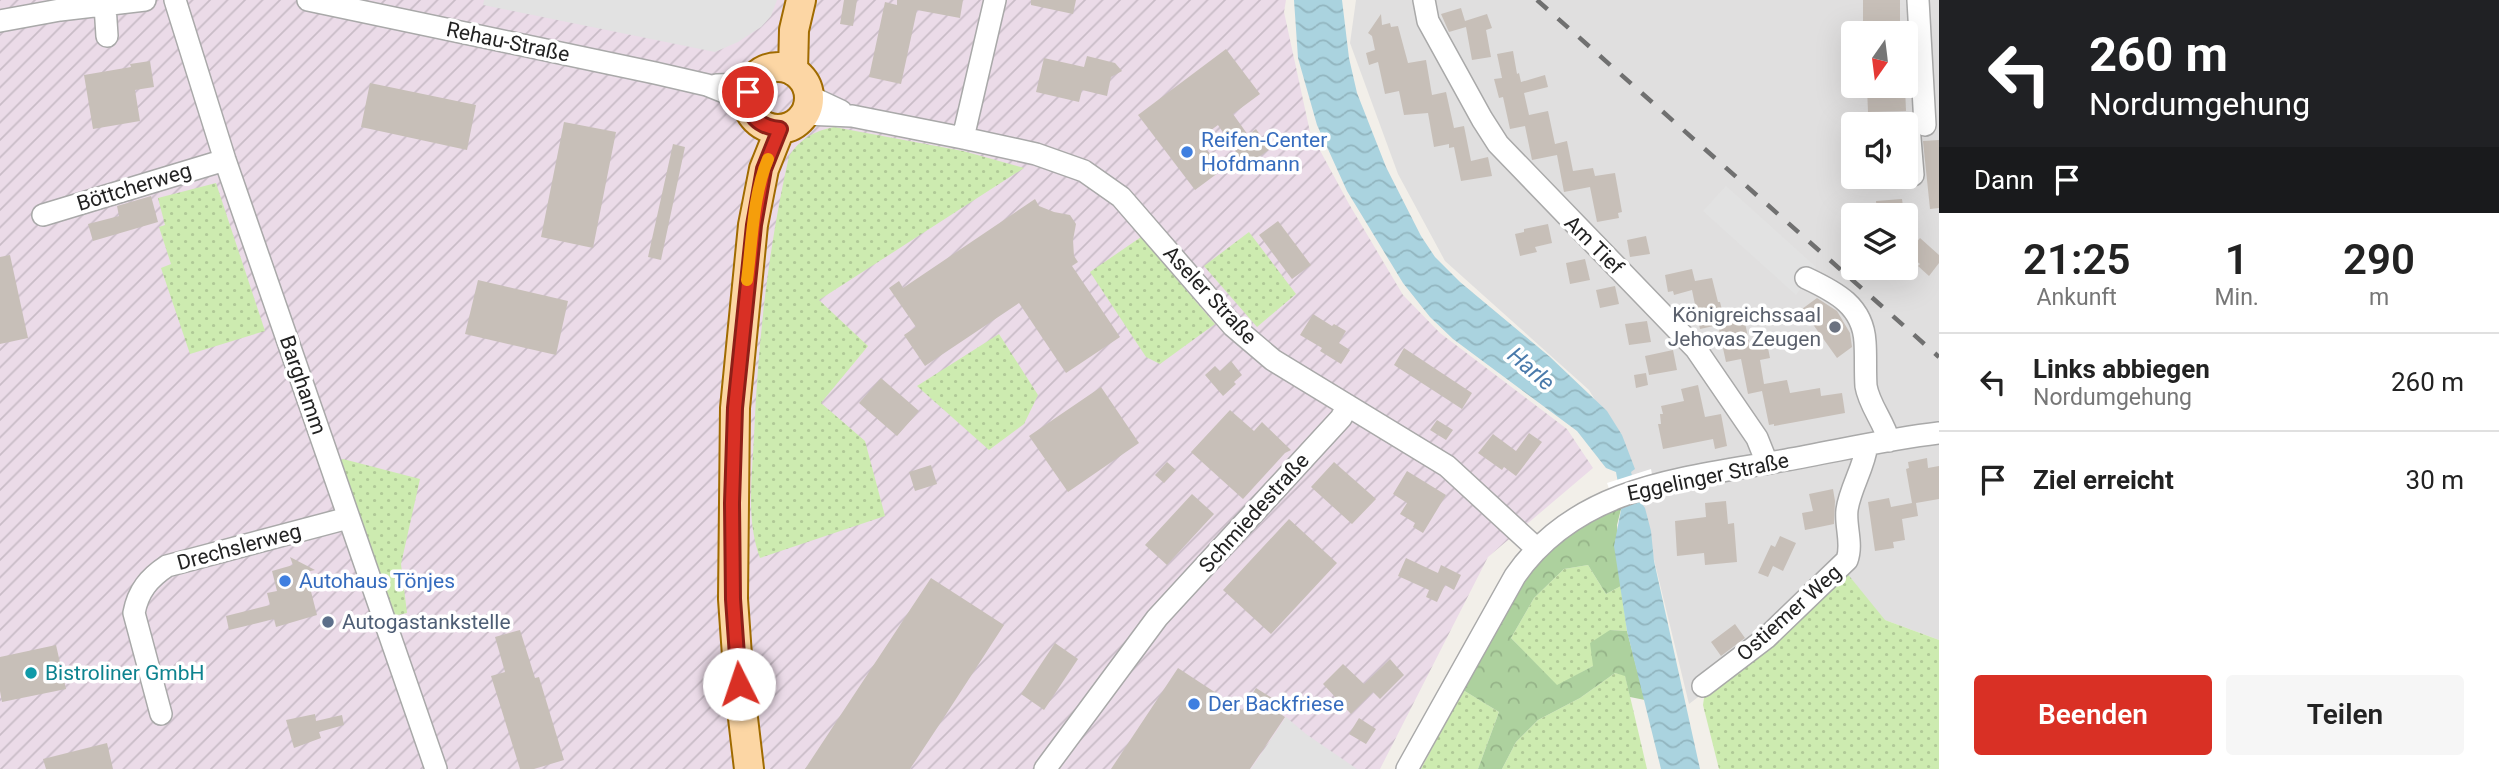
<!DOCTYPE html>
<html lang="de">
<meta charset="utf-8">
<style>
:root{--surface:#fff;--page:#f6f6f6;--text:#222;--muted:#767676;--line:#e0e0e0;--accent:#d93025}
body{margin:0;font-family:Roboto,sans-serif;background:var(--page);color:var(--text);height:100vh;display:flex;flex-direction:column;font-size:26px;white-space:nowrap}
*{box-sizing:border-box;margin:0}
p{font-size:23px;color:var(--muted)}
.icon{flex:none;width:38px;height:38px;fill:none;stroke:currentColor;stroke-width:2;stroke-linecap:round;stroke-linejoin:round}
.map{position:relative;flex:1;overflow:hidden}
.sheet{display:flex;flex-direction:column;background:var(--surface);width:560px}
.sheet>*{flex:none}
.top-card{background:#202124;color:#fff;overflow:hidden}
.needle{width:46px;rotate:194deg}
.fabs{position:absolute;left:1841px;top:21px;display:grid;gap:14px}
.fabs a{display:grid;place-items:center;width:77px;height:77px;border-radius:7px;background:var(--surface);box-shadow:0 7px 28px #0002;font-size:35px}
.pin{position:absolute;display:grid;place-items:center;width:60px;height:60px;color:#fff;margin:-30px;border:4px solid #fff;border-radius:50%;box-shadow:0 2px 7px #0007}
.me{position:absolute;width:77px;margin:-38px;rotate:356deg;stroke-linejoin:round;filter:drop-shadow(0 0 5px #0008)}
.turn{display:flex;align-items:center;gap:24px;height:147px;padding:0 35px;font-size:32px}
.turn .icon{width:91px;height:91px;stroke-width:2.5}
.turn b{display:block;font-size:49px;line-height:60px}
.then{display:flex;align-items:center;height:66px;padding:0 35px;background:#0003;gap:14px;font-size:26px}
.eta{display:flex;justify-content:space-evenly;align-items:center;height:119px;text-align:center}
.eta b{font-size:42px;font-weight:600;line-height:49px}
.button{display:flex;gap:14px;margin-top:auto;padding:14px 35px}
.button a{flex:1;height:80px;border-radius:7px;background:var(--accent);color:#fff;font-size:28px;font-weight:600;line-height:80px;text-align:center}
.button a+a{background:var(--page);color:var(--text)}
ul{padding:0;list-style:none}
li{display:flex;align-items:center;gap:21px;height:98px;padding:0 35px;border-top:2px solid var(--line)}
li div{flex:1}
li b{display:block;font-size:26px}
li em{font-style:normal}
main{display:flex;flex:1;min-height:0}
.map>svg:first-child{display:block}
</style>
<main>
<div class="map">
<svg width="1939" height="769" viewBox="0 0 1939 769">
<defs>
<pattern id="industrial-furrows" width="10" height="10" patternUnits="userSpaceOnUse" patternTransform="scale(1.75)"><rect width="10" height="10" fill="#ebdbe8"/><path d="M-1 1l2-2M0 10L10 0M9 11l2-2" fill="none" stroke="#c9bcc7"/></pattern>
<pattern id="grass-dots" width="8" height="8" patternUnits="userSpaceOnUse" patternTransform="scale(1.75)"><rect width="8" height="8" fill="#cdebb0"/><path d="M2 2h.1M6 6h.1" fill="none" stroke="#b0c997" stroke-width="1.8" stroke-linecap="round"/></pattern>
<pattern id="forest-crowns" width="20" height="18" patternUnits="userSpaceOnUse" patternTransform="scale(1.75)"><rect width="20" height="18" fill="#add19e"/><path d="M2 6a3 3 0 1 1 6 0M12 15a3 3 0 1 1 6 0" fill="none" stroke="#95b388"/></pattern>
<pattern id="water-waves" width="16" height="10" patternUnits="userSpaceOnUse" patternTransform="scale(1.75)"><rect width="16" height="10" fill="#aad3df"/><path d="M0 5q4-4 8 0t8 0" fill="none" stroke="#92b5bf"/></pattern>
</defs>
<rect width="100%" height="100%" fill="#f2efe9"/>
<path fill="#e0dfdf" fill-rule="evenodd" d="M1356 0H1939V640L1885 620 1780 635 1689 704 1641 506 1620 441 1589 390 1445 261 1398 174 1350 43ZM1853 33H1906V86H1853ZM1853 124H1906V177H1853ZM1853 215H1906V268H1853Z"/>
<path fill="url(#industrial-furrows)" d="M0 0H1286L1284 12 1310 132 1349 204 1403 295 1440 333 1567 429 1593 468 1488 557 1380 769H0Z"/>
<path fill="url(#grass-dots)" d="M834 127 963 151 1024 168 819 300 868 346 821 403 865 441 885 516 760 558C746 520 752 477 754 437 758 342 768 249 789 156 800 139 814 131 834 127Z
M216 183 265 331 190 354 161 268 171 264 159 227 165 225 158 198Z
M1249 232 1296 294 1257 327 1204 266Z
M1141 237 1215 324 1160 364 1146 357 1090 272Z
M999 334 1038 395 1024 424 989 450 917 386Z
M343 459 420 479 401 564 407 613 393 616 339 460Z
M1588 565 1606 594 1621 586 1627 631 1610 630 1593 666 1557 686 1511 638 1534 598 1564 569Z
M1846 572 1885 620 1939 640V769H1719L1703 705 1705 691Z
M1615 673 1625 675 1647 769H1502L1516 742 1538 720 1580 698Z
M1463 690 1499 712 1478 769H1421Z"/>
<path fill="url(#forest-crowns)" d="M1622 505 1617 525 1621 586 1606 594 1588 565 1564 569 1534 598 1511 638 1557 685 1593 666 1590 643 1610 630 1627 631 1645 700 1630 697 1625 676 1615 673 1580 698 1538 720 1516 742 1502 769H1478L1499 712 1463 690 1516 590 1552 543Z"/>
<path fill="#e2e2e2" d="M484 0H777L771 16 761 27 738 42 715 52 483 5Z
M1726 186 1816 267 1796 295 1703 211Z
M1286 717 1306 734 1357 769H1251Z"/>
<path fill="url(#water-waves)" d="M1294 0H1342L1349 58 1357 93 1386 167 1421 236 1435 257 1460 282 1550 357 1607 411 1622 435 1635 469 1631 472 1639 500 1645 508 1651 531 1654 561 1700 769H1661L1627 631 1614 546 1622 505 1616 472 1606 468 1577 431 1453 339 1430 317 1403 283 1347 191 1317 125 1298 58Z"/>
<path fill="#fff" d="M1651 469 1656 496 1616 508 1607 483Z"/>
<path fill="#c7bfb8" d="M844 0H857L853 26 840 24Z
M897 0H963L960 18 917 10 901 84 869 77 885 2 897 5Z
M1031 0H1076L1073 14 1031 5Z
M1863 0H1900V24H1863Z
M1461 8 1465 21 1487 14 1492 28 1486 30 1491 57 1472 60 1466 27 1449 32 1441 14Z
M1381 14 1382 25 1390 23 1391 27 1398 26 1408 63 1426 60 1432 95 1446 92 1454 128 1464 126 1471 161 1488 157 1492 176 1461 181 1454 147 1449 148V144L1434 147 1428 113 1404 115 1399 91 1385 94 1378 62 1369 65 1366 53 1375 50 1372 36 1368 33Z
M1226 49 1260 94 1233 114 1248 135 1256 129 1270 149 1252 162 1247 154 1240 158 1218 125 1199 139 1222 170 1195 190 1138 115Z
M1513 51 1517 74 1519 73 1521 82 1545 75 1548 87 1524 93 1529 115 1548 111 1555 144 1567 141 1573 171 1593 168 1595 176 1615 173 1622 212 1618 213 1619 218 1597 222 1590 187 1564 192 1557 155 1532 160 1525 126 1510 129 1503 97 1499 98 1494 79 1502 78 1497 54Z
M1087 56 1115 63 1122 71 1111 77 1107 96 1082 90 1079 102 1036 92 1044 58 1084 67Z
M150 61 154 87 135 90 140 121 93 129 84 75 131 67 130 64Z
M370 83 476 105 467 150 361 127Z
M1905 87 1906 111 1868 112 1867 88Z
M564 122 616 132 593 248 541 237Z
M1939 140V208L1930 209 1923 141Z
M673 144 685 147 661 260 648 257Z
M151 196 158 222 93 241 88 224 119 216 117 206Z
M1035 199 1039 206 1054 212 1070 215 1076 224 1073 240 1074 256 1078 262 1072 266 1120 337 1066 373 1019 303 925 366 904 335 916 327 889 288 899 281 903 288Z
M1902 199 1904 215H1877L1876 201Z
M1278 221 1311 265 1292 279 1259 235Z
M1548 224 1552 243 1535 247 1537 252 1520 256 1515 234 1524 232V229Z
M1646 236 1650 254 1630 257 1627 240Z
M1920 238 1939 255V263L1929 276 1918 266 1920 264 1907 253Z
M10 255 28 338 0 344V257Z
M1585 259 1590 280 1570 284 1566 263Z
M1692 269 1695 281 1712 278 1718 302H1720L1724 318 1743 314 1750 346 1767 343 1770 358 1760 360 1764 384 1787 380 1790 393 1820 388 1821 396 1842 393 1845 413 1774 426V424L1769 425 1762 391 1748 394 1741 359 1726 362 1718 325 1700 329 1692 290 1674 295 1673 291 1668 292 1665 275Z
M478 280 568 301 556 355 465 334Z
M1615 286 1619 304 1600 308 1596 290Z
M1817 298 1837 311 1850 333 1852 347 1837 358 1802 309Z
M1313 314 1332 326 1334 324 1346 331 1339 343 1350 350 1341 364 1320 351 1322 348 1300 335Z
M1647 321 1651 342 1629 345 1625 324Z
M1404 348 1472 393 1462 409 1394 365Z
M1673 350 1677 370 1649 375 1645 356Z
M1231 361 1242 375 1234 382 1236 384 1223 396 1205 375 1215 366 1220 371Z
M1646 373 1648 385 1636 388 1634 375Z
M881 378 919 411 897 436 859 403Z
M1698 385 1705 417 1721 414 1727 446 1715 449 1713 439 1663 449 1658 424H1661L1660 414H1663L1661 406 1684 401 1681 389Z
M1101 387 1139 443 1068 492 1029 436Z
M1230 410 1254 431 1262 422 1291 450 1285 453 1243 499 1191 452Z
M1437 420 1453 430 1446 440 1430 430Z
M1529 433 1542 442 1516 476 1504 467 1502 470 1478 453 1493 434 1516 451Z
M1927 458 1928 468 1939 466V499L1916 503 1918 516 1902 519 1905 540 1893 542 1894 548 1875 551 1868 502 1889 498 1891 507 1912 503 1906 469 1909 468 1908 462Z
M1167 462 1176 470 1164 483 1155 475Z
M1334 462 1376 499 1352 524 1311 487Z
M931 465 937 484 915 491 909 472Z
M1407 471 1446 495 1423 533 1413 527 1415 523 1400 514 1407 503 1393 494Z
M1833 489 1835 501 1834 524 1805 530 1802 513 1813 511 1809 494Z
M1192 494 1214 514 1167 565 1145 545Z
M1726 501 1728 524 1734 523 1737 562 1705 565 1704 553 1677 556 1675 521 1706 517 1705 503Z
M1289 519 1337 563 1271 634 1223 590Z
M1780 536 1796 543 1783 571 1773 566 1768 577 1758 573 1771 545 1775 547Z
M290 557 315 570 306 572 317 615 276 627 274 619 229 630 226 616 270 605 267 593 277 591 272 571 293 565Z
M1406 558 1438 573 1441 565 1461 575 1454 590 1445 585 1437 602 1426 597 1429 590 1398 576Z
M931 578 1004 625 943 719 910 769H805Z
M1735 624 1745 638 1721 656 1711 642Z
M520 630 535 678 539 677 564 760 534 769H520L491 676 505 672 495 637Z
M1055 643 1078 659 1044 710 1021 694Z
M56 645 66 689 2 702 0 691V657Z
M1390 659 1404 675 1380 699 1373 692 1351 714 1323 684 1343 664 1364 684Z
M1178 668 1242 710 1256 688 1272 698 1267 705 1285 717 1250 769H1111Z
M315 714 316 721 342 715 344 725 319 732 321 738 294 748 286 720Z
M1359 718 1376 729 1366 744 1349 734Z
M107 743 113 769H46L43 759Z"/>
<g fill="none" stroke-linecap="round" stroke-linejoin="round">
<g stroke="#a9a9a9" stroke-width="24">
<path id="minor" d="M175 0 225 160 436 769
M308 0 655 73 707 85 747 101
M1424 0 1428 21 1482 119 1498 144 1696 349 1757 438 1767 463
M1918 0 1925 125
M105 5 107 36
M0 21 60 10 145 0
M716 85 750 84
M809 96 841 111
M805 114 852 116 963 138 1036 154 1084 171 1121 197 1233 326 1273 360 1447 466 1536 548
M1909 126 1913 175
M963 138 995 0
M43 215 225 160
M1806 278C1836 292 1863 306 1865 342 1866 356 1865 371 1866 386 1869 405 1884 422 1889 441
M1703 686 1766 638 1847 560C1853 544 1845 526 1847 510 1850 488 1864 468 1867 445
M161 714 134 613C138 591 149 578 167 566L348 518
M1045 769 1157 618 1341 418 1347 407
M1407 769 1515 576C1578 485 1686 478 1786 460 1837 451 1888 439 1939 433"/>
</g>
<g stroke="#a06b00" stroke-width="32">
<path id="major" d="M747 98a31 31 0 1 1 62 0a31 31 0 1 1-62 0Z
M793 71 794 30 801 0
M749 769 739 684 733 599 735 408 753 225 764 169 780 129"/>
</g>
<use href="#minor" stroke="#fff" stroke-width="21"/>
<use href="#major" stroke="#fcd6a4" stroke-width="28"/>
<path stroke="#707070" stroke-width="4.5" stroke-dasharray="14 14" stroke-linecap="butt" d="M1537 0 1939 357"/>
</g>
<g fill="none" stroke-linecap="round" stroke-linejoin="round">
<g stroke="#8d1f18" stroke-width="18">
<path id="route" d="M739 684 733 599 732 503 735 408 754 225 764 169 780 129C759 127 745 115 748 92"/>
</g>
<use href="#route" stroke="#d93025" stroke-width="12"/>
<path stroke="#f59e0b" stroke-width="12" d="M747 280C752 242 753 194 768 159"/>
</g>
<g fill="#3f7fe0" stroke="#fff" stroke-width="2.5">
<circle cx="1187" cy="152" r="7"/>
<circle cx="285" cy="581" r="7"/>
<circle cx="1194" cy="704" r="7"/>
</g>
<circle fill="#6b7280" stroke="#fff" stroke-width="2.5" cx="1835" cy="327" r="7"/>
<circle fill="#5c6f8a" stroke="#fff" stroke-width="2.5" cx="328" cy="622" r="7"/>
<circle fill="#0f9aa8" stroke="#fff" stroke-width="2.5" cx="31" cy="673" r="7"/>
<g text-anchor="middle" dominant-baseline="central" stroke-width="7" stroke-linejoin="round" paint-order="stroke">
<g font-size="21" fill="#222" stroke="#fff">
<text transform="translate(508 42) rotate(12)">Rehau-Straße</text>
<text transform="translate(134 187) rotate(-17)">Böttcherweg</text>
<text transform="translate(1594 245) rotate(45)">Am Tief</text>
<text transform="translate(1210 295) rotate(47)">Aseler Straße</text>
<text transform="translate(303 385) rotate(71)">Barghamm</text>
<text transform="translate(1708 477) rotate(-12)">Eggelinger Straße</text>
<text transform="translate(1254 513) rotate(-48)">Schmiedestraße</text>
<text transform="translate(239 547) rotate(-15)">Drechslerweg</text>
<text transform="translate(1789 613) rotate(-42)">Ostiemer Weg</text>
</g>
<g font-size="21" fill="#366cbe" stroke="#fff" text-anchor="start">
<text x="1201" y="140">Reifen-Center<tspan x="1201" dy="24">Hofdmann</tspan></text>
<text x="299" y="581">Autohaus Tönjes</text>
<text x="1208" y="704">Der Backfriese</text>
</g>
<g font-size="21" fill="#5b616d" stroke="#fff" text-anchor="end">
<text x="1821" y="315">Königreichssaal<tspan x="1821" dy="24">Jehovas Zeugen</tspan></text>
</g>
<g font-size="21" fill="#4e5e75" stroke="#fff" text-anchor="start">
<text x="342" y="622">Autogastankstelle</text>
</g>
<g font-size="21" fill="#0d838f" stroke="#fff" text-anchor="start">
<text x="45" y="673">Bistroliner GmbH</text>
</g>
<g font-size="23" font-style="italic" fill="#4a7aab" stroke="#fff">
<text transform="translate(1531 369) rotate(40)">Harle</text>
</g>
</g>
</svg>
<div class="fabs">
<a><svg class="needle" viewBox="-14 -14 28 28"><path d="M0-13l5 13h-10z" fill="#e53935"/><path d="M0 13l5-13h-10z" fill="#767676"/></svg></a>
<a><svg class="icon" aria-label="sound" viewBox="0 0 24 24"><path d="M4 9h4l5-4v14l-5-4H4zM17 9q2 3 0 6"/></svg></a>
<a><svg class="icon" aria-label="layers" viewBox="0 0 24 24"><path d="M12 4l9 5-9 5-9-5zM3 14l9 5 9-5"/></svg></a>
</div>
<div class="pin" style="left:748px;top:92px;background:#d93025"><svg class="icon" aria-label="arrive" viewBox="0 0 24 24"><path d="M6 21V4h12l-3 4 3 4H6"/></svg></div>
<svg class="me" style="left:739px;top:684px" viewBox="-20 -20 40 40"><circle r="19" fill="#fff"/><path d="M0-13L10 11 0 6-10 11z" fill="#d93025"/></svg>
</div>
<section class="sheet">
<div class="top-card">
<div class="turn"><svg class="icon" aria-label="left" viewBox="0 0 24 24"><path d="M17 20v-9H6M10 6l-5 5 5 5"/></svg><div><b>260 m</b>Nordumgehung</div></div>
<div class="then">Dann<svg class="icon" aria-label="arrive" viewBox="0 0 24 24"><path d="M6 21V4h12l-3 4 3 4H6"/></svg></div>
</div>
<div class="eta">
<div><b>21:25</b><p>Ankunft</p></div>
<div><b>1</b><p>Min.</p></div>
<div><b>290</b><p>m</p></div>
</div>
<ul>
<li><svg class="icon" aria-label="left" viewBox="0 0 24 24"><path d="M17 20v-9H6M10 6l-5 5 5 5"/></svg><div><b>Links abbiegen</b><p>Nordumgehung</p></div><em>260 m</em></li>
<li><svg class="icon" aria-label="arrive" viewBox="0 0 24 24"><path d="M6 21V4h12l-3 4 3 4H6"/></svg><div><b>Ziel erreicht</b></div><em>30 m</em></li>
</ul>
<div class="button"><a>Beenden</a><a>Teilen</a></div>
</section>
</main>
